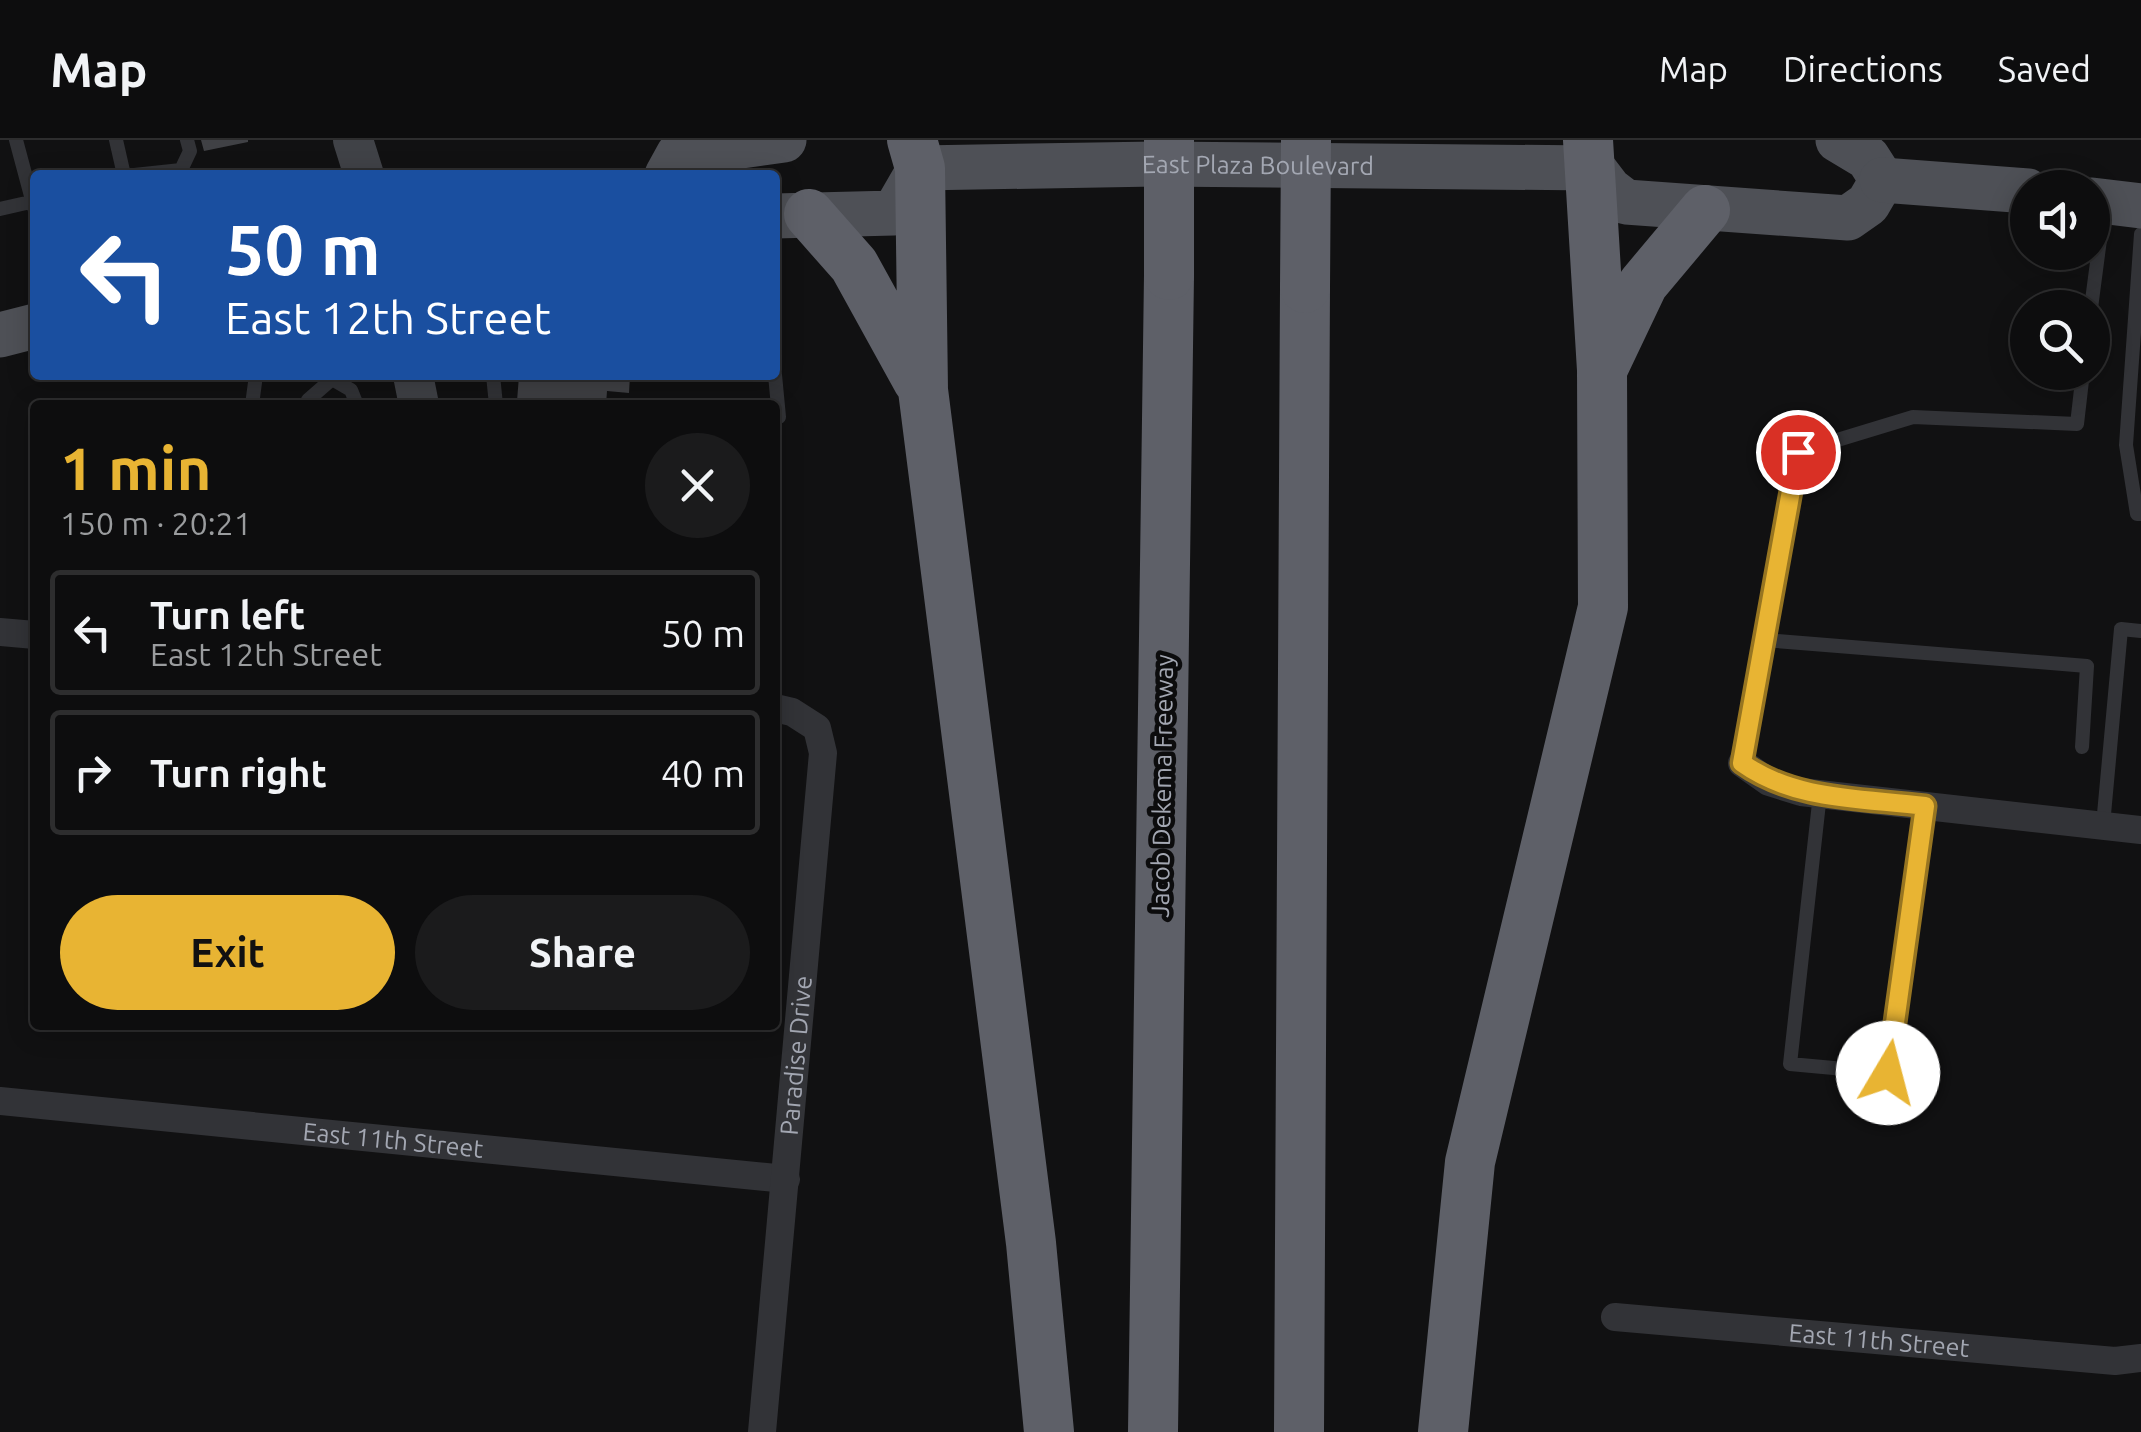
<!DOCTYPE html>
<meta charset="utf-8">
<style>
:root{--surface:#0d0d0e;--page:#1b1b1c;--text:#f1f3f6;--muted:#9a9c9e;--line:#2d2d2e;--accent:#e8b433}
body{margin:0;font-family:Ubuntu,sans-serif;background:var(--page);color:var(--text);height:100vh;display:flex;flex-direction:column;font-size:38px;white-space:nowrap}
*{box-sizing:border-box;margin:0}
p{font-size:32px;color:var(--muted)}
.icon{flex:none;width:55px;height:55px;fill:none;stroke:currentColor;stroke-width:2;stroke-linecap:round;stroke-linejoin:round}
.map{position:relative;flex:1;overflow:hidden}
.panel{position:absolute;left:30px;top:260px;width:750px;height:630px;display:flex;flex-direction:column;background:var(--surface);border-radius:10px;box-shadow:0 5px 25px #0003,0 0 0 2px var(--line)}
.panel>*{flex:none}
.guide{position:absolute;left:30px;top:30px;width:750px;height:210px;border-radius:10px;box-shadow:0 5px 25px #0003,0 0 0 2px var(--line);background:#1a4fa0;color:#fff;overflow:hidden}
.controls{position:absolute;left:2010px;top:30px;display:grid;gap:20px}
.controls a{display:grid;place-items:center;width:100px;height:100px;border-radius:50%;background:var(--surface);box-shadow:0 5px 25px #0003,0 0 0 2px var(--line);font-size:50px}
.pin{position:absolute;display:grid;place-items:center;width:85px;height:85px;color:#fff;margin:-42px;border:5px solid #fff;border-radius:50%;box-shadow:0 2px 10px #0007}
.me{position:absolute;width:110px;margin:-55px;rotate:8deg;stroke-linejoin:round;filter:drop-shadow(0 0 8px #0008)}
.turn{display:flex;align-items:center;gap:35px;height:210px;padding:0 30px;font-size:45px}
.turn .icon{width:130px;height:130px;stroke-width:2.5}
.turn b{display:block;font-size:70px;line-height:85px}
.round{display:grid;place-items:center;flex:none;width:105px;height:105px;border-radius:52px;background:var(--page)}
.summary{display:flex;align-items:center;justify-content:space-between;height:170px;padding:0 30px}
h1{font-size:60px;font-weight:600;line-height:75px;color:var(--accent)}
.cta{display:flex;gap:20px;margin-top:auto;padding:20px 30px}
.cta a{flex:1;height:115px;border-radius:60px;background:var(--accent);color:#111;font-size:40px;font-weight:600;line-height:115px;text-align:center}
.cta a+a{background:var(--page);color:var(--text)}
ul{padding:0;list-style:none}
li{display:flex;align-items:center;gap:30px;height:125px;margin:0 20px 15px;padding:0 10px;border:5px solid var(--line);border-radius:10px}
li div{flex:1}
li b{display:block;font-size:38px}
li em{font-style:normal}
header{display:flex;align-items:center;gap:60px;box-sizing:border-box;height:140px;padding:0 50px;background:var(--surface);border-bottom:2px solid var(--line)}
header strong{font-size:48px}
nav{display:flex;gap:55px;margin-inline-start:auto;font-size:35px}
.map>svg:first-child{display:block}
</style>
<header>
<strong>Map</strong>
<nav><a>Map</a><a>Directions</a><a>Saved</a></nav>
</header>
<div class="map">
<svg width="2141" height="1292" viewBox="0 0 2141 1292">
<rect width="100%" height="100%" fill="#111112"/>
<path fill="#404145" d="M201 0H248V2L204 11Z
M524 235H630L629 253 607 251 606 265 517 261 519 236Z"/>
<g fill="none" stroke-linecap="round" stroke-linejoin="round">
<path stroke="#323337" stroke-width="14" d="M16 0 35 71
M116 0 124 35
M134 35 181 30 190 11 187 0
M0 69 35 61
M2141 94 2126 305 2137 374H2141
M2091 168 2104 69
M493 235 496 265
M775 235 779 277 775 278
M308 260 332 239 351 250 357 265
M252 265 256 235
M1764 500 2087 526 2082 607
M1742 623 1798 312 1913 277 2077 284 2083 232
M1820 654 1790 924 1888 933 1925 665
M2103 685 2121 489 2141 491"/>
<g stroke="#323337" stroke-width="28">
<path d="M0 492 35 495"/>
<path d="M1742 623 1769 642 1801 652 2141 690"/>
<path id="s1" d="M0 961 786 1039"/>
<path id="s2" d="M1615 1177 2115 1221 2141 1218"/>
<path id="s3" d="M762 1292 823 613 817 588 792 572 775 568"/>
</g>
<path stroke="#404247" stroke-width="40" d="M353 0 364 35
M413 235 419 265"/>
<g stroke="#4e5056" stroke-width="45">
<path d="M1838 0 1868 18 1882 40"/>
<path id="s4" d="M920 28 1156 24 1593 28"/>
<path d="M1593 28 1609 49 1626 62 1848 78 1868 64 1882 40"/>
<path d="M667 35 678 15 784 0"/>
<path d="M1882 40 2028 51"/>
<path d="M2092 60 2141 66"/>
<path d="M775 76 894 73 920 28"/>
<path d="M0 195 35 186"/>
</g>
<path stroke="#5e6068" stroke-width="50" d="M912 0 920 28 923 250 1031 1103 1049 1292
M809 74 854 125 918 241
M1604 226 1643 144 1705 70
M1153 1292 1169 135
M1299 1292 1305 148
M1443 1292 1470 1022 1603 467 1602 230 1588 0"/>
<path stroke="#5e6068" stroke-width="50" d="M1169 135V0
M1305 148 1306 0"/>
</g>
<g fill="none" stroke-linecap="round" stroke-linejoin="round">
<g stroke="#977521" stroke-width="25">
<path id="route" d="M1798 312 1742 623C1795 661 1862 658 1925 666L1888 933"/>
</g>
<use href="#route" stroke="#e8b433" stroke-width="18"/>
</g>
<g text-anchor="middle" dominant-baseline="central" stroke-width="9" stroke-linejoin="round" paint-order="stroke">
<g font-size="25" fill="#a3a7b2" stroke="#0c0c0d">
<text stroke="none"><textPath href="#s4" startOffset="338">East Plaza Boulevard</textPath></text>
<text transform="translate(1162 646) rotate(-89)">Jacob Dekema Freeway</text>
<text stroke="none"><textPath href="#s3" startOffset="378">Paradise Drive</textPath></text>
<text stroke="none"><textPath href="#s1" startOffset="395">East 11th Street</textPath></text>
<text stroke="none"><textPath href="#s2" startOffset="265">East 11th Street</textPath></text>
</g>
</g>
</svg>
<div class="controls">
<a><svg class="icon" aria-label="sound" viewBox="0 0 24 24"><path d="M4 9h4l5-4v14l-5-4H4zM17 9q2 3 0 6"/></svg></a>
<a><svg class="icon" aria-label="search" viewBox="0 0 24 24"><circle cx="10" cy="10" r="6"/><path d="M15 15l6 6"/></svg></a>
</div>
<div class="pin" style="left:1798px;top:312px;background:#d93025"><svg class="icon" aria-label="arrive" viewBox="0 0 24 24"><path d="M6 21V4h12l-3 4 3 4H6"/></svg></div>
<svg class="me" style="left:1888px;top:933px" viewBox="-20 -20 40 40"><circle r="19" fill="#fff"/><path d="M0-13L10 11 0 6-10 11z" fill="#e8b433"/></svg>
<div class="guide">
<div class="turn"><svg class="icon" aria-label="left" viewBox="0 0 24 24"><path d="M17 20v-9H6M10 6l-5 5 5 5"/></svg><div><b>50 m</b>East 12th Street</div></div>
</div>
<section class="panel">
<div class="summary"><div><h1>1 min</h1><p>150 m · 20:21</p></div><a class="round"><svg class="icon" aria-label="close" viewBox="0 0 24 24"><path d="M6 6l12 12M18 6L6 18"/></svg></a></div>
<ul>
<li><svg class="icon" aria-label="left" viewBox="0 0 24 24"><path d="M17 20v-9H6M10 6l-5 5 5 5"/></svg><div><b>Turn left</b><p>East 12th Street</p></div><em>50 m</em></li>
<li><svg class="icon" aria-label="right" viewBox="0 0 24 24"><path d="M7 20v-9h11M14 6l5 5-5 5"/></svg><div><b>Turn right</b></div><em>40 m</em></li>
</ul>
<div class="cta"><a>Exit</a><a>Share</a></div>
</section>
</div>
